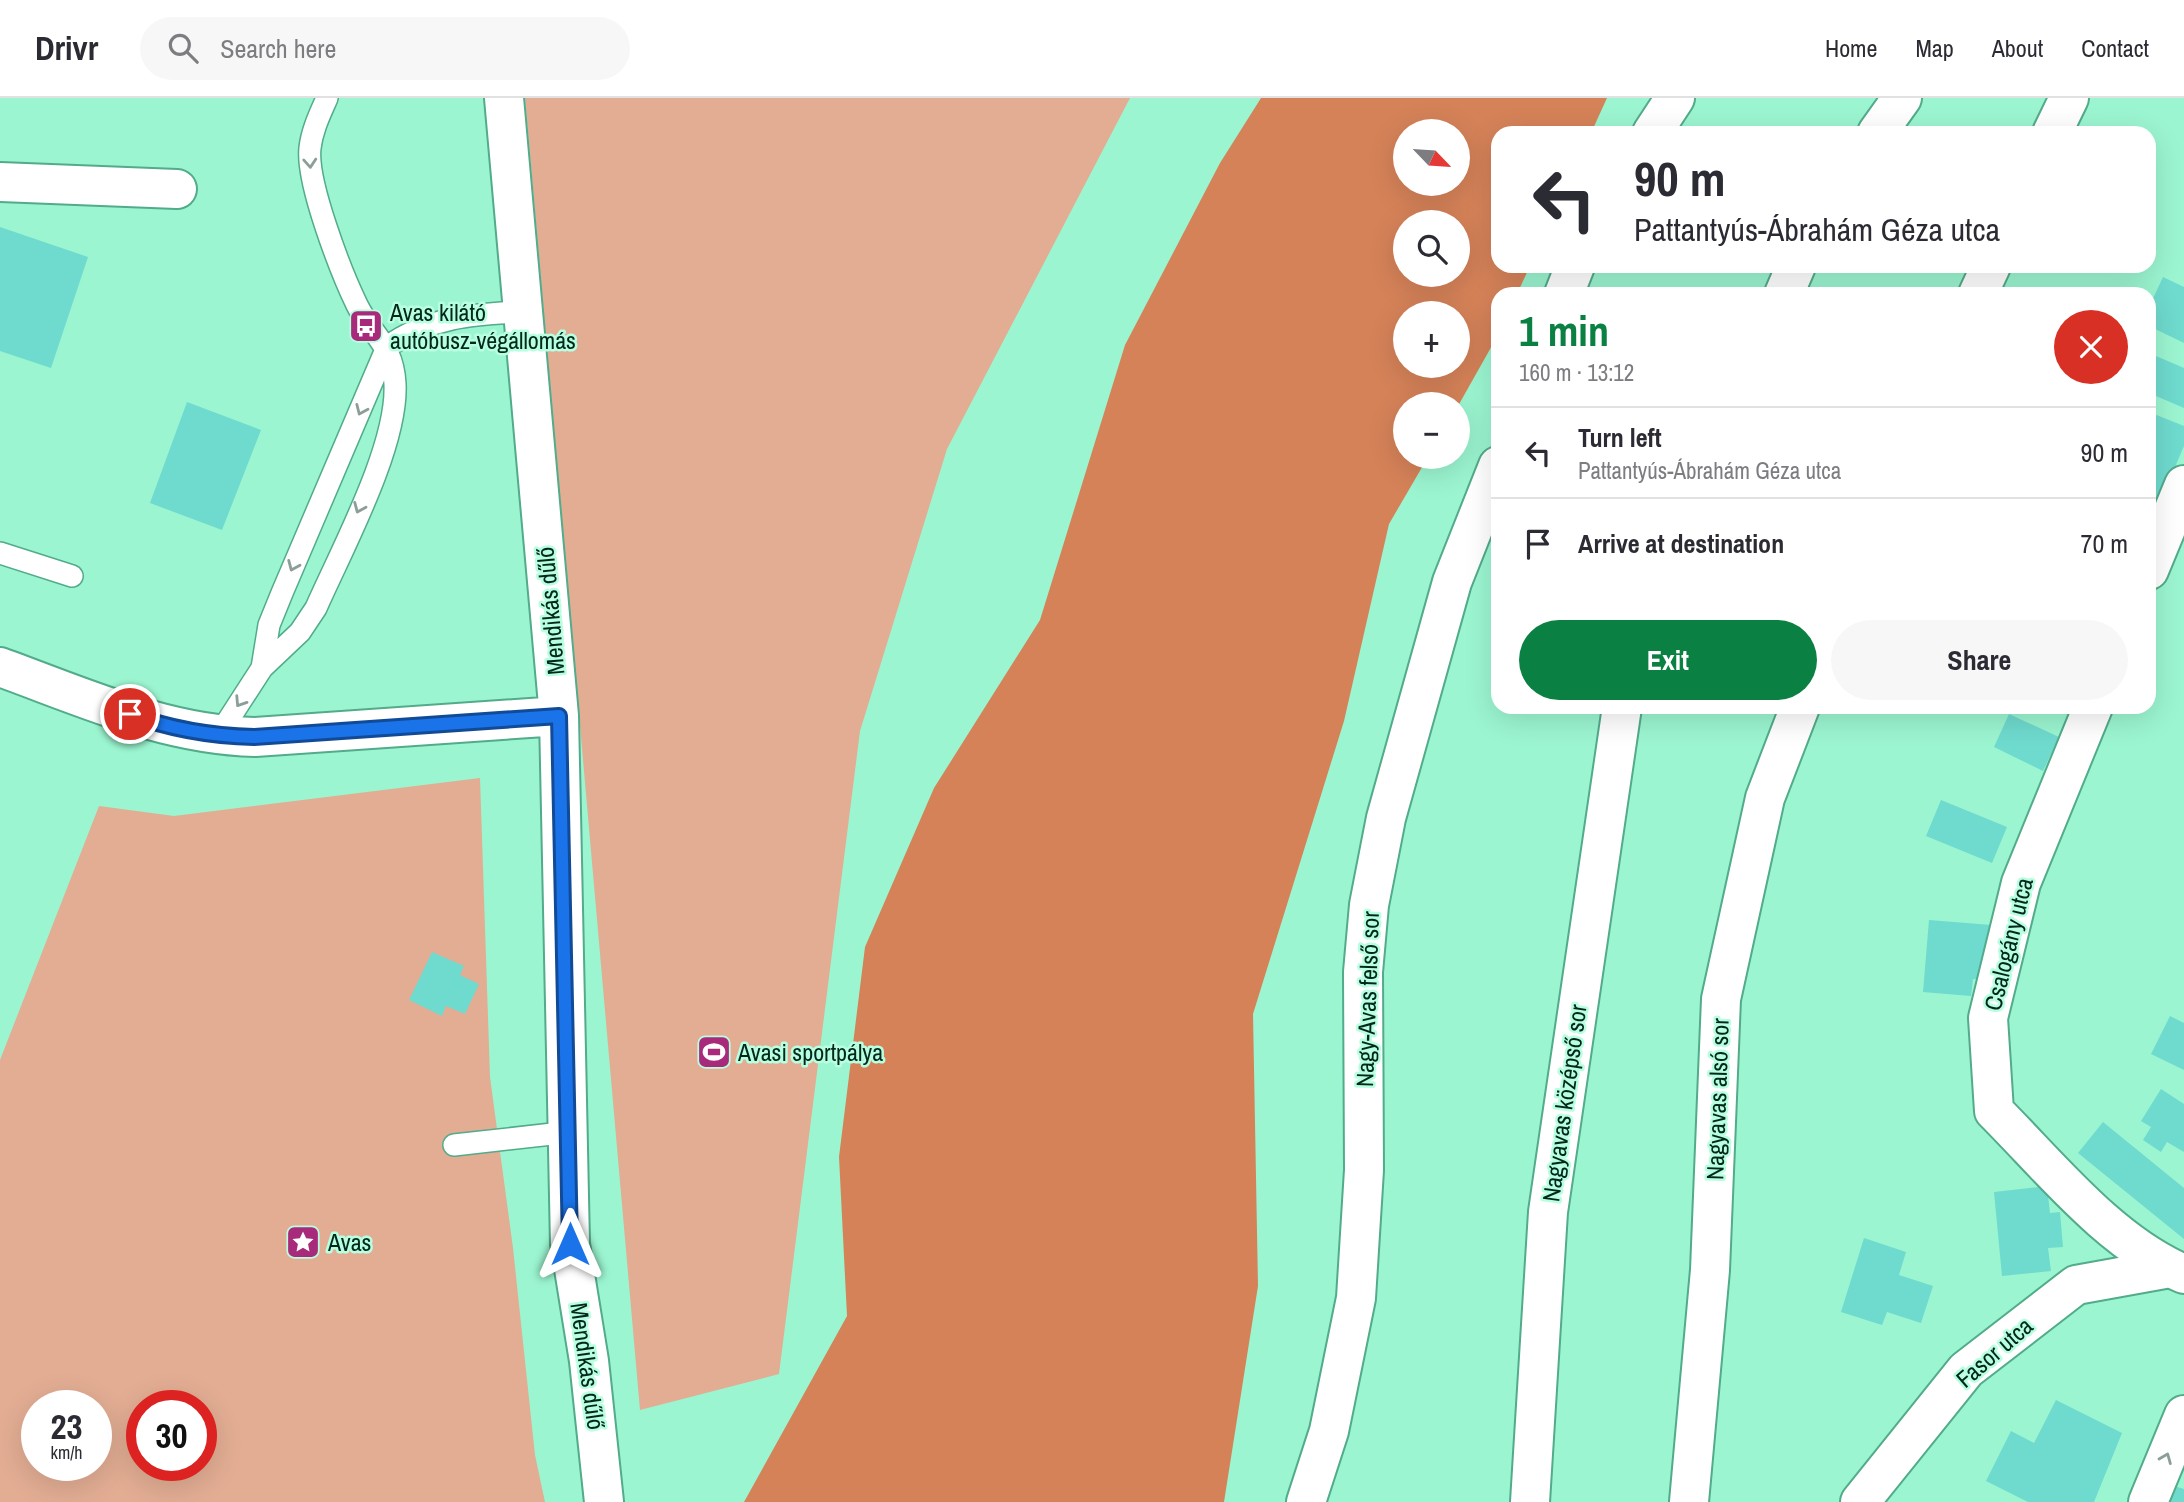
<!DOCTYPE html>
<meta charset="utf-8">
<style>
:root{--surface:#fff;--page:#f7f7f7;--text:#2b2b33;--muted:#7c7c81;--line:#e1e1e2;--accent:#0b8043}
body{margin:0;font-family:"Archivo Narrow",sans-serif;background:var(--page);color:var(--text);height:100vh;display:flex;flex-direction:column;font-size:26px;white-space:nowrap}
*{box-sizing:border-box;margin:0}
p{font-size:23px;color:var(--muted)}
.icon{flex:none;width:38px;height:38px;fill:none;stroke:currentColor;stroke-width:2;stroke-linecap:round;stroke-linejoin:round}
.map{position:relative;flex:1;overflow:hidden}
.side{position:absolute;left:1491px;top:189px;width:665px;height:427px;display:flex;flex-direction:column;background:var(--surface);border-radius:21px;box-shadow:0 7px 28px #0002}
.side>*{flex:none}
.guide{position:absolute;left:1491px;top:28px;width:665px;height:147px;border-radius:21px;box-shadow:0 7px 28px #0002;background:#fff;color:var(--text);overflow:hidden}
.needle{width:46px;rotate:115deg}
.tools{position:absolute;left:1393px;top:21px;display:grid;gap:14px}
.tools a{display:grid;place-items:center;width:77px;height:77px;border-radius:50%;background:var(--surface);box-shadow:0 7px 28px #0002;font-size:35px}
.speed{position:absolute;left:21px;top:1292px;display:flex;gap:14px;font-size:35px;font-weight:700;text-align:center}
.speed>*{display:grid;place-content:center;width:91px;height:91px;border-radius:50%;background:var(--surface);box-shadow:0 7px 28px #0002;line-height:1}
.speed small{font-size:18px;font-weight:400}
.speed .limit{border:10px solid #d22;background:#fff;color:#111}
.pin{position:absolute;display:grid;place-items:center;width:60px;height:60px;color:#fff;margin:-30px;border:4px solid #fff;border-radius:50%;box-shadow:0 2px 7px #0007}
.me{position:absolute;width:77px;margin:-38px;rotate:0deg;stroke-linejoin:round;filter:drop-shadow(0 0 5px #0008)}
.turn{display:flex;align-items:center;gap:24px;height:147px;padding:0 28px;font-size:32px}
.turn .icon{width:91px;height:91px;stroke-width:2.5}
.turn b{display:block;font-size:49px;line-height:60px}
.round{display:grid;place-items:center;flex:none;width:74px;height:74px;border-radius:37px;background:var(--page)}
.head{display:flex;align-items:center;justify-content:space-between;height:119px;padding:0 28px}
h1{font-size:42px;font-weight:800;line-height:52px;color:var(--accent)}
.primary-button{display:flex;gap:14px;margin-top:auto;padding:14px 28px}
.primary-button a{flex:1;height:80px;border-radius:42px;background:var(--accent);color:#fff;font-size:28px;font-weight:800;line-height:80px;text-align:center}
.primary-button a+a{background:var(--page);color:var(--text)}
ul{padding:0;list-style:none}
li{display:flex;align-items:center;gap:21px;height:91px;padding:0 28px;border-top:2px solid var(--line)}
li div{flex:1}
li b{display:block;font-size:26px}
li em{font-style:normal}
header{display:flex;align-items:center;gap:42px;box-sizing:border-box;height:98px;padding:0 35px;background:var(--surface);border-bottom:2px solid var(--line)}
header strong{font-size:33px}
nav{display:flex;gap:38px;margin-inline-start:auto;font-size:24px}
.search{width:490px;height:63px;background:var(--page);display:flex;align-items:center;gap:18px;box-sizing:border-box;padding:0 24px;border-radius:38px;color:var(--muted);font-size:26px}
.map>svg:first-child{display:block}
</style>
<header>
<strong>Drivr</strong>
<div class="search"><svg class="icon" aria-label="search" viewBox="0 0 24 24"><circle cx="10" cy="10" r="6"/><path d="M15 15l6 6"/></svg>Search here</div>
<nav><a>Home</a><a>Map</a><a>About</a><a>Contact</a></nav>
</header>
<div class="map">
<svg width="2184" height="1404" viewBox="0 0 2184 1404">
<rect width="100%" height="100%" fill="#9bf5d0"/>
<path fill="#e2ad93" fill-rule="evenodd" d="M525 0H1130L947 351 860 633 779 1276 640 1312Z
M480 680 490 979 513 1150 535 1357 545 1404H0V962L99 708 174 718ZM37 1307H96V1367H37ZM142 1307H201V1367H142Z"/>
<path fill="#d58258" fill-rule="evenodd" d="M1261 0H1607L1591 35H1498V168H1530L1517 196H1498V237L1458 308 1405 306V359H1428L1389 426 1344 623 1253 916 1258 1188 1224 1404H744L847 1218 839 1059 865 849 934 690 1040 522 1125 247 1220 65ZM1405 33H1458V86H1405ZM1405 124H1458V177H1405ZM1405 215H1458V268H1405Z"/>
<path fill="#6fdace" d="M0 129 88 159 51 270 0 253Z
M2163 179 2184 189V245L2149 228V209Z
M2149 255 2184 270V310L2149 295Z
M187 304 261 332 222 432 150 405Z
M2149 314 2184 328V348L2157 411 2149 407Z
M2009 616 2059 639 2043 673 1994 649Z
M1941 702 2007 729 1992 765 1926 738Z
M1929 822 1991 827 1986 882 1973 881 1971 898 1923 894Z
M432 854 464 868 460 877 479 886 465 916 446 908 442 918 409 902Z
M2170 918 2184 925V972L2151 956Z
M2161 991 2184 1006V1054L2167 1044 2161 1054 2143 1042 2151 1029 2141 1023Z
M2103 1024 2184 1090V1141L2078 1055Z
M2047 1088 2050 1115 2060 1114 2063 1149 2048 1150 2051 1173 2002 1178 1994 1094Z
M1864 1140 1906 1154 1899 1177 1933 1188 1921 1225 1887 1214 1882 1227 1841 1214Z
M2056 1302 2122 1335 2094 1404H2028L1986 1383 2011 1333 2034 1345Z
M2171 1387 2184 1391V1404H2167Z"/>
<g fill="none" stroke-linecap="round" stroke-linejoin="round">
<g stroke="#52ab8a" stroke-width="24">
<path id="lane" d="M0 455 72 478
M262 570 269 527 282 495 387 249C429 219 473 216 523 214
M218 638 262 570 300 534 316 510C342 451 398 348 395 286 393 246 372 238 357 207 341 174 306 84 310 50 312 32 320 16 327 0
M454 1047 570 1034"/>
</g>
<g stroke="#52ab8a" stroke-width="42">
<path id="street" d="M504 0 559 618 570 1146 589 1263 604 1404
M1652 35 1675 0
M1877 35 1902 0
M2052 35 2069 0
M0 84 177 91
M1564 196 1575 168
M1784 196 1796 168
M1978 196 1991 168
M2149 472 2184 387
M0 569C83 599 165 637 255 639L559 618
M2093 609 2021 785 1988 920 1994 1013C2050 1069 2110 1145 2184 1176
M1306 1404 1329 1333 1356 1200 1364 1072 1363 874 1369 807 1386 720 1452 484 1498 368
M1530 1404 1548 1114 1622 609
M1689 1404 1710 1172 1721 901 1765 700 1800 609
M1860 1404 1966 1272 2076 1187 2170 1170
M2148 1404 2184 1317"/>
</g>
<use href="#lane" stroke="#fff" stroke-width="21"/>
<use href="#street" stroke="#fff" stroke-width="38"/>
</g>
<defs><path id="oneway-chevron" d="M-2-3.5L2.5 0L-2 3.5" fill="none" stroke-width="1.6" stroke-linecap="round" stroke-linejoin="round" transform="scale(1.75)"/></defs>
<g stroke="#8c9e98">
<use href="#oneway-chevron" transform="translate(310 65) rotate(86)"/>
<use href="#oneway-chevron" transform="translate(361 312) rotate(114)"/>
<use href="#oneway-chevron" transform="translate(359 410) rotate(113)"/>
<use href="#oneway-chevron" transform="translate(293 468) rotate(113)"/>
<use href="#oneway-chevron" transform="translate(240 604) rotate(123)"/>
<use href="#oneway-chevron" transform="translate(2166 1360) rotate(-68)"/>
</g>
<g fill="none" stroke-linecap="round" stroke-linejoin="round">
<g stroke="#114b97" stroke-width="18">
<path id="route" d="M130 616C170 631 212 638 254 639L559 618 570 1146"/>
</g>
<use href="#route" stroke="#1a73e8" stroke-width="12"/>
</g>
<defs>
<g id="bus-square" transform="scale(1.75)"><rect x="-9" y="-9" width="18" height="18" rx="4" fill="#a82a7a" stroke="#b8fee0"/><path d="M-5-6H5V4H4V6H2V4H-2V6H-4V4H-5ZM-3.5-4V0h7V-4ZM-3.5 1.2v1.5H-2V1.2ZM2 1.2v1.5H3.5V1.2Z" fill="#fff"/></g>
<g id="stadium-square" transform="scale(1.75)"><rect x="-9" y="-9" width="18" height="18" rx="4" fill="#a82a7a" stroke="#b8fee0"/><path d="M0-5a6.5 5 0 1 0 0 10a6.5 5 0 1 0 0-10ZM-3.5-1.8h7v3.6h-7Z" fill="#fff"/></g>
<g id="sight-square" transform="scale(1.75)"><rect x="-9" y="-9" width="18" height="18" rx="4" fill="#a82a7a" stroke="#b8fee0"/><path d="M0-6L1.8-2.2L6-1.7L2.9 1.2L3.7 5.4L0 3.3L-3.7 5.4L-2.9 1.2L-6-1.7L-1.8-2.2Z" fill="#fff"/></g>
</defs>
<g fill-rule="evenodd">
<use href="#bus-square" x="366" y="228"/>
<use href="#stadium-square" x="714" y="954"/>
<use href="#sight-square" x="303" y="1144"/>
</g>
<g text-anchor="middle" dominant-baseline="central" stroke-width="5" stroke-linejoin="round" paint-order="stroke">
<g font-size="24" fill="#00281b" stroke="#b8fee0" text-anchor="start">
<text x="390" y="214">Avas kilátó<tspan x="390" dy="28">autóbusz-végállomás</tspan></text>
<text x="738" y="954">Avasi sportpálya</text>
<text x="328" y="1144">Avas</text>
</g>
<g font-size="24" fill="#00281b" stroke="#b8fee0">
<text transform="translate(550 513) rotate(-95)">Mendikás dűlő</text>
<text transform="translate(2008 846) rotate(-76)">Csalogány utca</text>
<text transform="translate(1367 901) rotate(-88)">Nagy-Avas felső sor</text>
<text transform="translate(1717 1001) rotate(-88)">Nagyavas alsó sor</text>
<text transform="translate(1564 1005) rotate(-82)">Nagyavas középső sor</text>
<text transform="translate(1994 1254) rotate(-41)">Fasor utca</text>
<text transform="translate(588 1268) rotate(82)">Mendikás dűlő</text>
</g>
</g>
</svg>
<div class="tools">
<a><svg class="needle" viewBox="-14 -14 28 28"><path d="M0-13l5 13h-10z" fill="#e53935"/><path d="M0 13l5-13h-10z" fill="#7c7c81"/></svg></a>
<a><svg class="icon" aria-label="search" viewBox="0 0 24 24"><circle cx="10" cy="10" r="6"/><path d="M15 15l6 6"/></svg></a>
<a>+</a>
<a>−</a>
</div>
<div class="speed"><div>23<small>km/h</small></div><div class="limit">30</div></div>
<div class="pin" style="left:130px;top:616px;background:#d93025"><svg class="icon" aria-label="arrive" viewBox="0 0 24 24"><path d="M6 21V4h12l-3 4 3 4H6"/></svg></div>
<svg class="me" style="left:570px;top:1146px" viewBox="-20 -20 40 40"><path d="M0-17L14 15 0 8-14 15z" fill="#1a73e8" stroke="#fff" stroke-width="4"/></svg>
<div class="guide">
<div class="turn"><svg class="icon" aria-label="left" viewBox="0 0 24 24"><path d="M17 20v-9H6M10 6l-5 5 5 5"/></svg><div><b>90 m</b>Pattantyús-Ábrahám Géza utca</div></div>
</div>
<section class="side">
<div class="head"><div><h1>1 min</h1><p>160 m · 13:12</p></div><a class="round" style="background:#d93025;color:#fff"><svg class="icon" aria-label="close" viewBox="0 0 24 24"><path d="M6 6l12 12M18 6L6 18"/></svg></a></div>
<ul>
<li><svg class="icon" aria-label="left" viewBox="0 0 24 24"><path d="M17 20v-9H6M10 6l-5 5 5 5"/></svg><div><b>Turn left</b><p>Pattantyús-Ábrahám Géza utca</p></div><em>90 m</em></li>
<li><svg class="icon" aria-label="arrive" viewBox="0 0 24 24"><path d="M6 21V4h12l-3 4 3 4H6"/></svg><div><b>Arrive at destination</b></div><em>70 m</em></li>
</ul>
<div class="primary-button"><a>Exit</a><a>Share</a></div>
</section>
</div>
